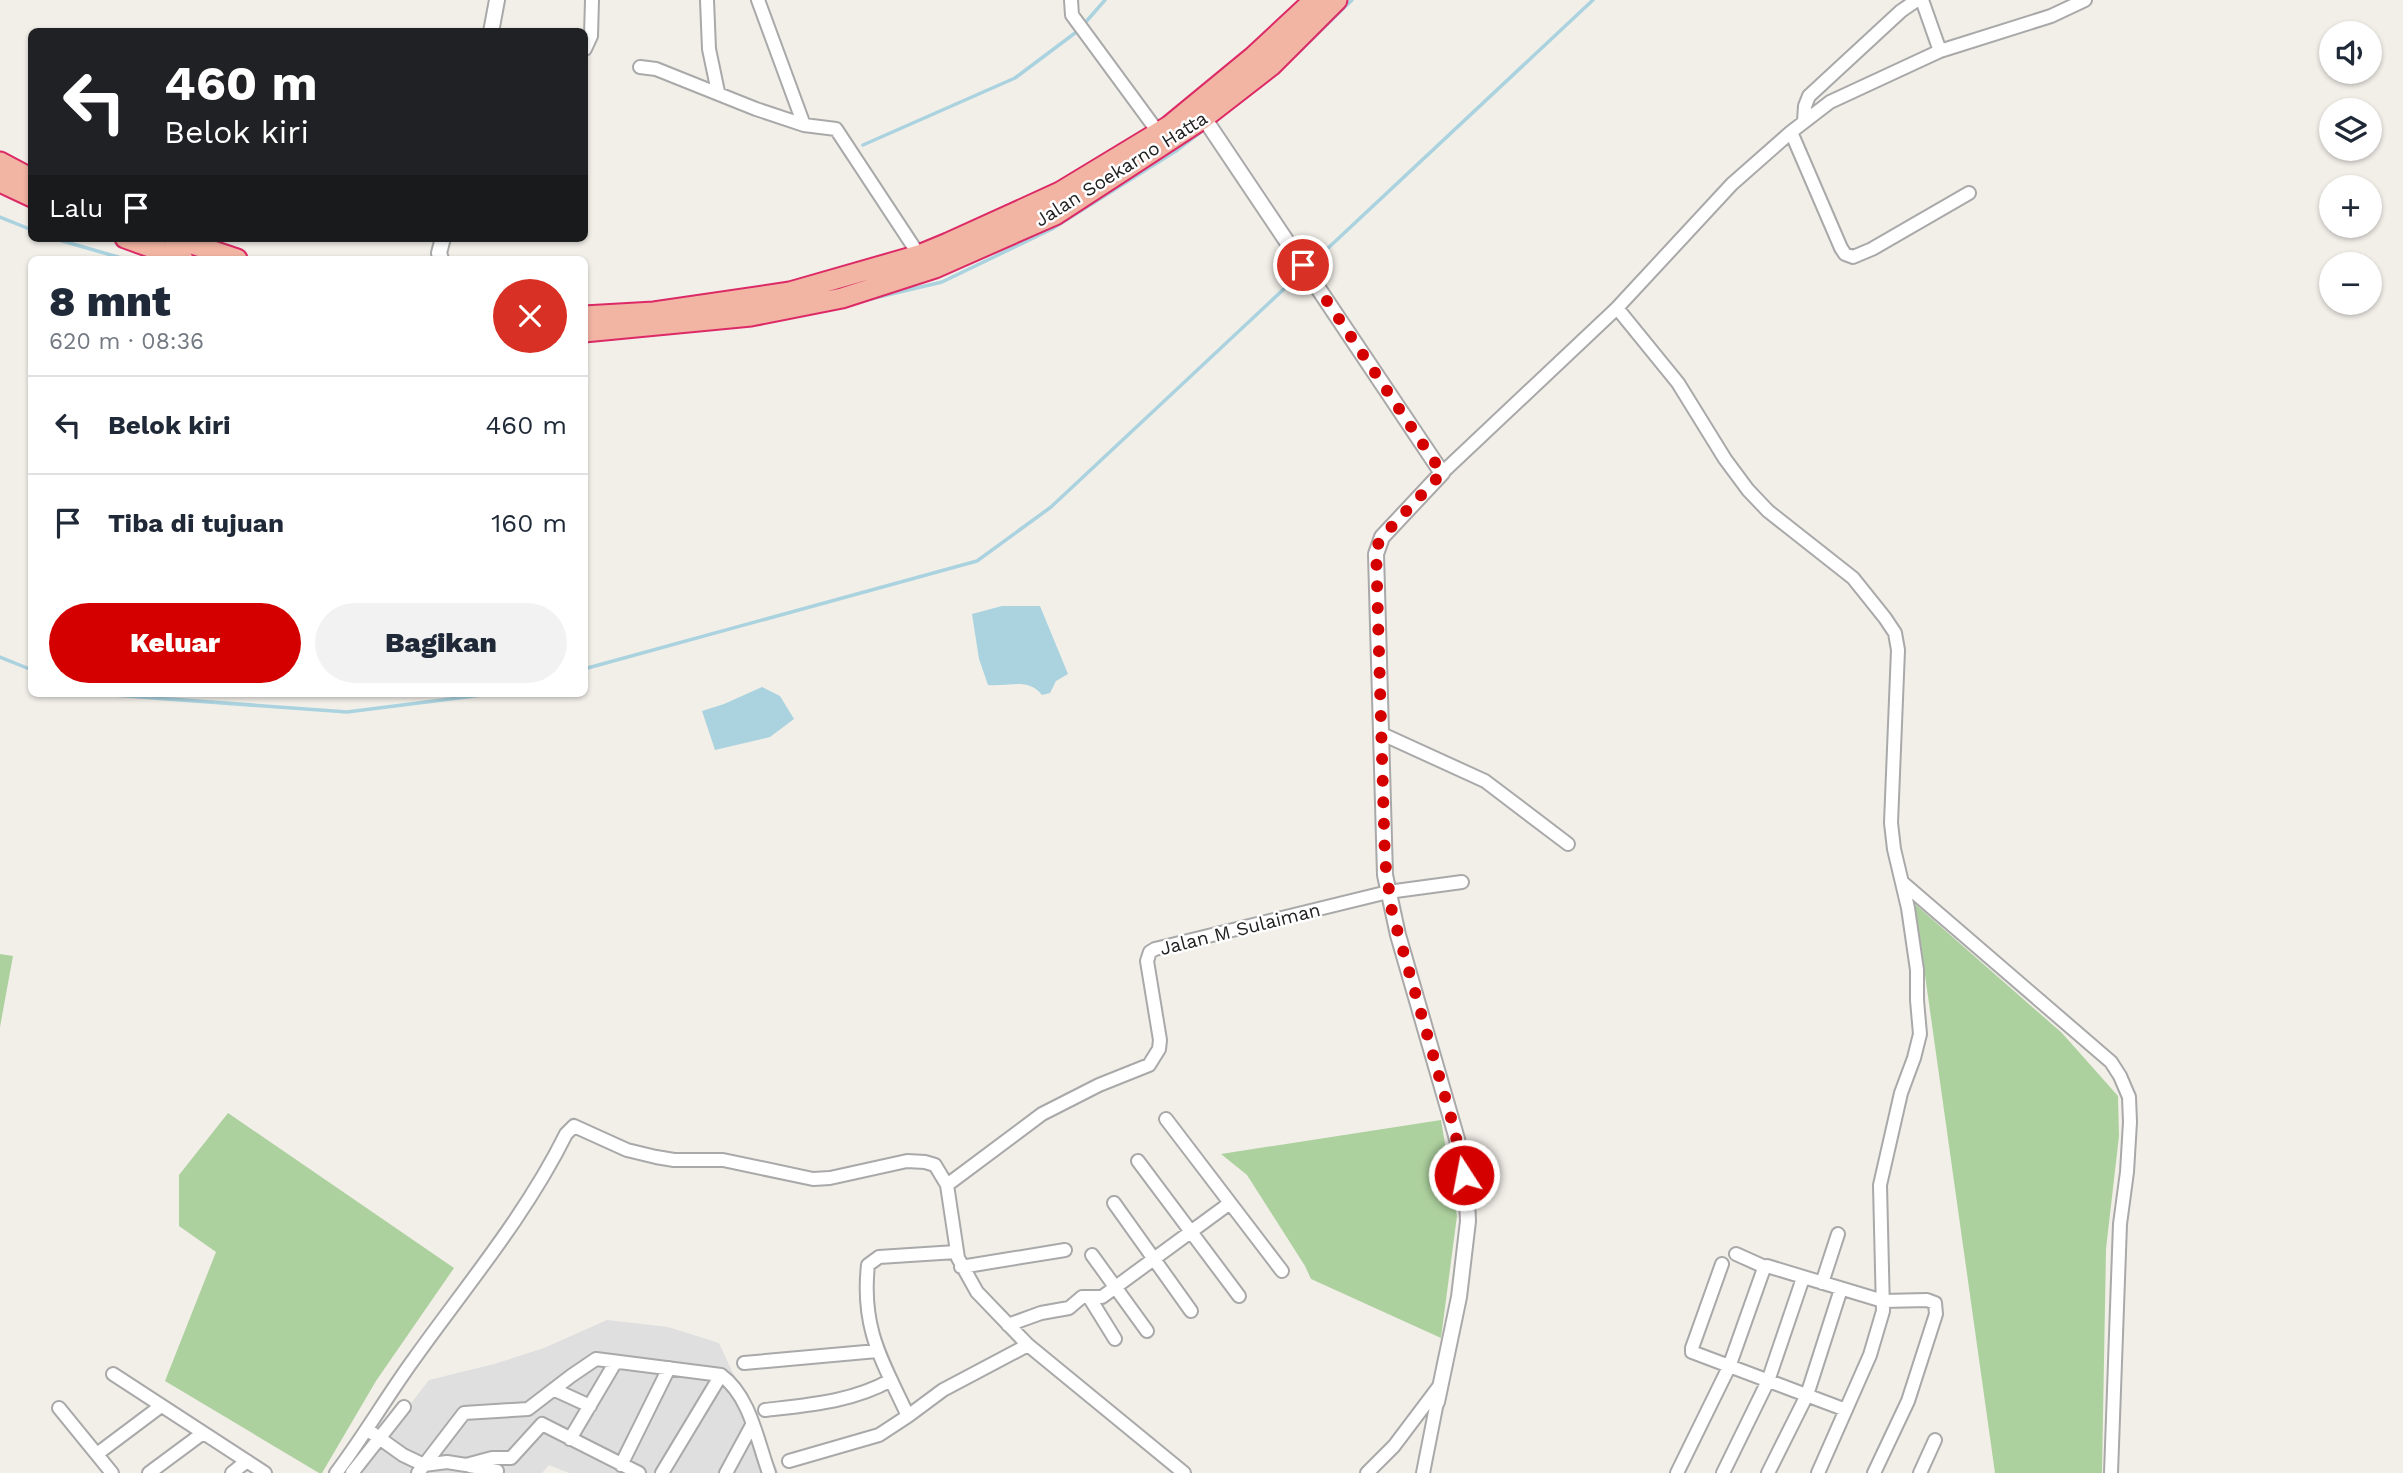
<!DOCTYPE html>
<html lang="id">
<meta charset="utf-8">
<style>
:root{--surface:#fff;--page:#f2f2f3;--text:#1f2937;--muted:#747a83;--line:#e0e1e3;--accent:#d40000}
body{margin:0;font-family:"Work Sans",sans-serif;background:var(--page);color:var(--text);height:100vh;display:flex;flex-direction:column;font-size:26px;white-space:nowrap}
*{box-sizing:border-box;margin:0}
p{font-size:23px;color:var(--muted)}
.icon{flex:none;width:38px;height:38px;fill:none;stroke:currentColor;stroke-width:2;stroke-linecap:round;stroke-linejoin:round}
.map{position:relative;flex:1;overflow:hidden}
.drawer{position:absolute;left:28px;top:256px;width:560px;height:441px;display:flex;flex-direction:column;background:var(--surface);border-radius:10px;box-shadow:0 2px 5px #0004}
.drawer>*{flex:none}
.hud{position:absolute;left:28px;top:28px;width:560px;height:214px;border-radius:10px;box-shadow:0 2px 5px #0004;background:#202124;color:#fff;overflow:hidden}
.buttons{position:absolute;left:2319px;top:21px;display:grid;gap:14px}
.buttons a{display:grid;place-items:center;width:63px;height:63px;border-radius:50%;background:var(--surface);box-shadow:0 2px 5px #0004;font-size:35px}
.pin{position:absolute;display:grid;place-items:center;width:60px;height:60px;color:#fff;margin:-30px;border:4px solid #fff;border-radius:50%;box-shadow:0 2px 7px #0007}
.me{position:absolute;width:77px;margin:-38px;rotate:349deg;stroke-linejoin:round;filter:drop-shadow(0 0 5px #0008)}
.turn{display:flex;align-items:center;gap:24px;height:147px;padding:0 21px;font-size:32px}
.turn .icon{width:91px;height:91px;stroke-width:2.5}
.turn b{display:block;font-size:49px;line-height:60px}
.then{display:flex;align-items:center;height:66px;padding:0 21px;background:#0003;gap:14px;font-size:26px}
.round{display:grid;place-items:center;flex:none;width:74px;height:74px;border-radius:37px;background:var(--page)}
.headline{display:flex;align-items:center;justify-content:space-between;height:119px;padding:0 21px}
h1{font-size:42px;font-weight:800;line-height:52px}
.button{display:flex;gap:14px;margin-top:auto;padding:14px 21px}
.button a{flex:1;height:80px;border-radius:42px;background:var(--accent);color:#fff;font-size:28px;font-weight:800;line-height:80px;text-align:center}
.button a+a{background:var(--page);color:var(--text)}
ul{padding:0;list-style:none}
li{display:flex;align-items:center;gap:21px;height:98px;padding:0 21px;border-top:2px solid var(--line)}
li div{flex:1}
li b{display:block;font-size:26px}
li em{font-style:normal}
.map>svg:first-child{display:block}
</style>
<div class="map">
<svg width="2403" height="1473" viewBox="0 0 2403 1473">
<rect width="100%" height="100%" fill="#f2efe9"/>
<path fill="#e0dfdf" d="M607 1320 668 1327 719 1343 779 1473H569L549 1465 542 1473H357L429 1380 494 1364 544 1348Z"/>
<path fill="#add19e" d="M1915 904 2062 1033 2118 1096 2119 1136 2106 1249 2102 1473H1995Z
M0 954 13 956 0 1027Z
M228 1113 454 1268 376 1381 322 1473H319L165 1381 216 1252 179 1226V1175Z
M1441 1120 1457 1216 1441 1338 1311 1279 1305 1266 1247 1175 1221 1154Z"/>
<path fill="#aad3df" d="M1002 606H1040L1068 674 1056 681 1050 693 1042 695C1028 677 1008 687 988 685L979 659 972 614Z
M762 687 780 696 794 719 770 737 715 750 702 711 724 704Z"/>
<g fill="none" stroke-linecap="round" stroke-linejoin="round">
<path stroke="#aad3df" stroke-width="3.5" d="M1084 24 1105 0
M1296 55 1352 0
M863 145 1015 78 1079 30
M0 217 32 230
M52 238 125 259
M1310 265 1593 0
M866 300 942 282 1052 229 1176 151 1206 128
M0 657 32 670
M584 669 977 561 1051 507 1301 273
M86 693 347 712 498 693"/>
<g stroke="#a9a9a9" stroke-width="16">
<path id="minor" d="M707 0 709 49 718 92
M758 0 804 125
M1071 0 1072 15 1158 132
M1922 0 1940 51
M585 49 591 36 592 0
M640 67 656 69 756 109 804 125 836 129 919 255
M1804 121 1805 106 1809 96 1901 11 1917 0
M1791 132 1841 248 1845 254 1853 257 1872 249 1969 193
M1617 308 1678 383 1725 459 1748 490 1768 511 1853 578 1885 618 1895 633 1898 650 1891 823 1894 849 1908 908 1917 970V1000L1920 1034 1914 1058 1901 1093 1880 1185 1883 1311 1870 1355 1818 1473
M1442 473 1617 308 1732 184 1791 132 1830 102 1940 51 2051 16 2085 0
M1382 734 1485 781 1568 844
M1902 882 2111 1062 2120 1076 2129 1097 2130 1122 2127 1172 2120 1224 2111 1473
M1166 1119 1282 1271
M1138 1161 1239 1296
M947 1185 1042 1114 1099 1085 1149 1065 1159 1049 1160 1040 1147 961 1150 952 1155 949 1388 892 1462 882
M1114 1203 1191 1311
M956 1252 879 1257 868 1265C861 1329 882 1360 908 1416L943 1390 1028 1345
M1736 1254 1765 1267
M1092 1255 1147 1331
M1722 1264 1692 1348V1352L1846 1410
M961 1267 1065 1250
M1822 1283 1838 1234
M1089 1297 1115 1339
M1008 1325 1041 1313 1069 1308 1082 1297H1102L1230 1203
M744 1363 877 1351
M113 1374 265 1473
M555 1390 590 1406
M59 1408 112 1473
M765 1410C808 1405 852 1402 891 1380
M368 1430 403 1455 424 1465 447 1462 466 1465 492 1458H511L542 1424 639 1473
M570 1439 615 1363
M97 1454 161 1406
M789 1461 879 1435 908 1416
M621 1465 669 1368
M470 1466 497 1471
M149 1473 203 1433
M232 1473 247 1461
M336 1473C364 1436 387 1396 414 1359 466 1286 526 1215 566 1134L574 1126 627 1150 656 1157 674 1160H723L813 1179 830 1178 907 1161 925 1162 935 1165 947 1185 958 1258 977 1292 1028 1345 1184 1473
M352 1473 404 1407
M418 1473 464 1413 528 1409 571 1376 596 1359 721 1375
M662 1473 721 1375C750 1396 757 1440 769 1473
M726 1473 752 1425
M1367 1473 1394 1446 1440 1385
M1423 1473 1437 1402
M1677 1473 1729 1367 1763 1271 1767 1266 1883 1301 1927 1300 1935 1303 1936 1314 1908 1401 1874 1473
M1723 1473 1768 1381 1803 1278
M1768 1473 1807 1395 1841 1289
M1920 1473 1935 1440"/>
</g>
<g stroke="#a9a9a9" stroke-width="18">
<path id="tertiary" d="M491 32 497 0
M1204 118 1442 473 1382 537 1376 554 1385 875 1398 935 1457 1139 1467 1201 1468 1221 1459 1297 1437 1402
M441 259 439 253 443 238"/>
</g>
<g stroke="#dc2a67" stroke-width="23">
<path id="trunk" d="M0 162 32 179
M0 182 32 197
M125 238 183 259
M174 238 237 259
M584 316 654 312 790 292 919 255 948 243 1060 192 1169 126 1254 56 1314 0
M584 332 751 316 842 298 935 268 1055 215 1204 118 1271 66 1337 0"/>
</g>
<use href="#minor" stroke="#fff" stroke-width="12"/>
<use href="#tertiary" stroke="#fff" stroke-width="14"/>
<use href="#trunk" stroke="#f2b4a3" stroke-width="19"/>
</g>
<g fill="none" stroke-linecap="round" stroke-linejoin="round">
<path stroke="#d40000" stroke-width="12" stroke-dasharray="0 21.6" d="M1303 265 1442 473 1382 537 1376 548 1385 861 1392 912 1454 1128 1464 1175"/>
</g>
<g text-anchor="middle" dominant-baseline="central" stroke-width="5" stroke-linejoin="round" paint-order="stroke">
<g font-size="19" fill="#222" stroke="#fff">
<text transform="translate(1121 169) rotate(-32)">Jalan Soekarno Hatta</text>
<text transform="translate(1240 929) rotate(-14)">Jalan M Sulaiman</text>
</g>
</g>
</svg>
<div class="buttons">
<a><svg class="icon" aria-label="sound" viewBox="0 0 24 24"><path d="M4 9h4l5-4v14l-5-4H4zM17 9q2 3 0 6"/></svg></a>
<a><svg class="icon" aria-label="layers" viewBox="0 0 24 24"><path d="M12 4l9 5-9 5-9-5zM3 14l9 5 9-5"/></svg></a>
<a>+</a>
<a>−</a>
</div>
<div class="pin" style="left:1303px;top:265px;background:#d93025"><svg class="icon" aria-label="arrive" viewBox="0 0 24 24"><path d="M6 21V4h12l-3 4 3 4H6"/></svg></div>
<svg class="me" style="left:1464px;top:1175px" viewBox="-20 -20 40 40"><circle r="17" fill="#d40000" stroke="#fff" stroke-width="3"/><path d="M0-11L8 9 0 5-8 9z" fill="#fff"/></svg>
<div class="hud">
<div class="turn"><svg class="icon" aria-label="left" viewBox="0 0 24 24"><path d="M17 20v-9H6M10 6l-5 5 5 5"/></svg><div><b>460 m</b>Belok kiri</div></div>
<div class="then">Lalu<svg class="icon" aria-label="arrive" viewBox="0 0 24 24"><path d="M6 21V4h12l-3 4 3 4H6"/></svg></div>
</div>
<section class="drawer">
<div class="headline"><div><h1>8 mnt</h1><p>620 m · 08:36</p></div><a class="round" style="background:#d93025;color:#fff"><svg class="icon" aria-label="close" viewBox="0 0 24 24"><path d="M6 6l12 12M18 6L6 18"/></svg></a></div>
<ul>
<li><svg class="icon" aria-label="left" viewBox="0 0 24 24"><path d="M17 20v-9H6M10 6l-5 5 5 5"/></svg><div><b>Belok kiri</b></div><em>460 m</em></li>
<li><svg class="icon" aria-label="arrive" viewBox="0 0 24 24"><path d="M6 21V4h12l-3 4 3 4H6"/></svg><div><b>Tiba di tujuan</b></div><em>160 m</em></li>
</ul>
<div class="button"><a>Keluar</a><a>Bagikan</a></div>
</section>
</div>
